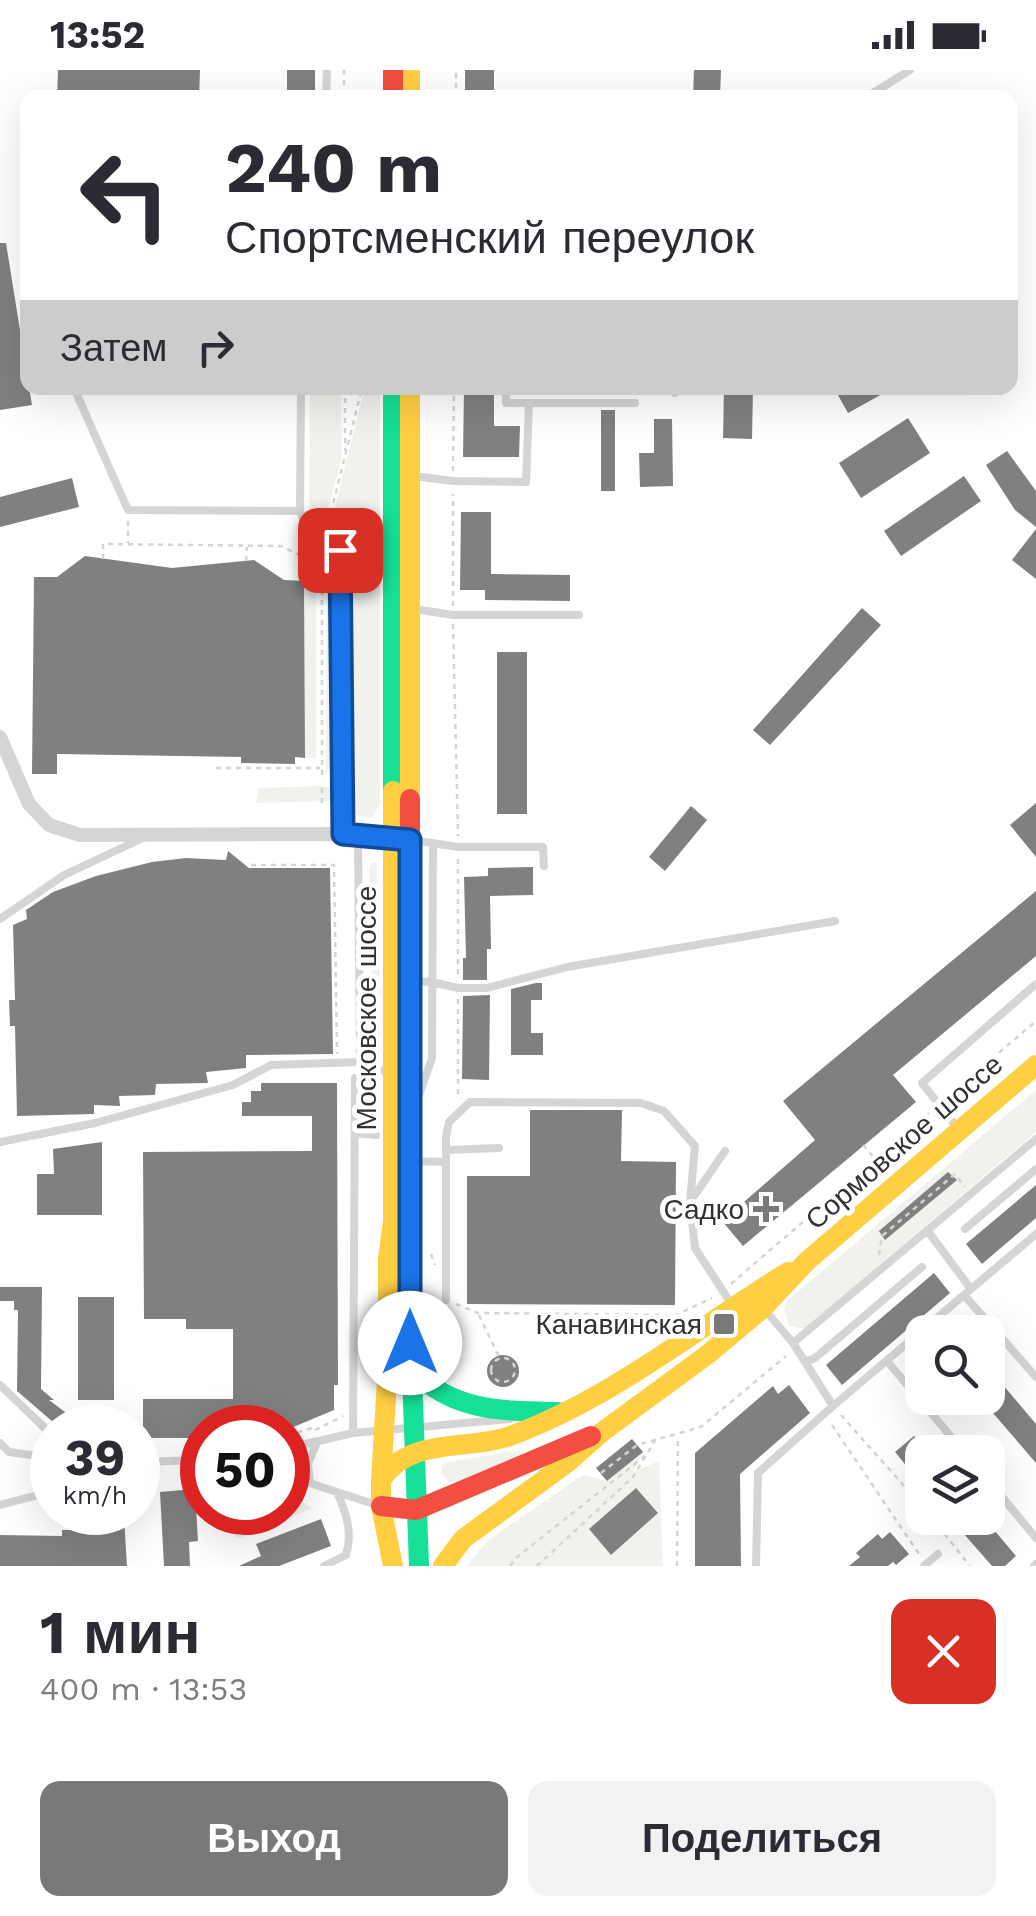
<!DOCTYPE html>
<html lang="ru">
<meta charset="utf-8">
<style>
:root{--surface:#fff;--page:#f2f2f3;--text:#2b2b33;--muted:#7c7c81;--accent:#797979}
body{margin:0;font-family:"Work Sans",sans-serif;background:var(--page);color:var(--text);height:100vh;display:flex;flex-direction:column;font-size:38px;white-space:nowrap}
*{box-sizing:border-box;margin:0}
p{font-size:32px;color:var(--muted)}
.icon{flex:none;width:55px;height:55px;fill:none;stroke:currentColor;stroke-width:2;stroke-linecap:round;stroke-linejoin:round}
.map{position:relative;height:1496px;overflow:hidden}
.sheet{display:flex;flex-direction:column;background:var(--surface);flex:1}
.sheet>*{flex:none}
.hud{position:absolute;left:20px;top:20px;width:998px;height:305px;border-radius:20px;box-shadow:0 10px 40px #0002;background:#fff;color:var(--text);overflow:hidden}
.controls{position:absolute;left:905px;top:1245px;display:grid;gap:20px}
.controls a{display:grid;place-items:center;width:100px;height:100px;border-radius:20px;background:var(--surface);box-shadow:0 10px 40px #0002;font-size:50px}
.speed{position:absolute;left:30px;top:1335px;display:flex;gap:20px;font-size:50px;font-weight:700;text-align:center}
.speed>*{display:grid;place-content:center;width:130px;height:130px;border-radius:50%;background:var(--surface);box-shadow:0 10px 40px #0002;line-height:1}
.speed small{font-size:25px;font-weight:400}
.speed .limit{border:15px solid #d22;background:#fff;color:#111}
.pin{position:absolute;display:grid;place-items:center;width:85px;height:85px;color:#fff;margin:-42px;border-radius:20px;box-shadow:0 5px 15px #0006}
.me{position:absolute;width:110px;margin:-55px;rotate:0deg;stroke-linejoin:round;filter:drop-shadow(0 0 8px #0008)}
.turn{display:flex;align-items:center;gap:35px;height:210px;padding:0 40px;font-size:45px}
.turn .icon{width:130px;height:130px;stroke-width:2.5}
.turn b{display:block;font-size:70px;line-height:85px}
.then{display:flex;align-items:center;height:95px;padding:0 40px;background:#0003;gap:20px;font-size:38px}
.round{display:grid;place-items:center;flex:none;width:105px;height:105px;border-radius:20px;background:var(--page)}
.head{display:flex;align-items:center;justify-content:space-between;height:170px;padding:0 40px}
h1{font-size:60px;font-weight:700;line-height:75px}
.action{display:flex;gap:20px;margin-top:auto;padding:20px 40px}
.action a{flex:1;height:115px;border-radius:20px;background:var(--accent);color:#fff;font-size:40px;font-weight:700;line-height:115px;text-align:center}
.action a+a{background:var(--page);color:var(--text)}
.status{display:flex;justify-content:space-between;align-items:center;height:70px;padding:0 50px;background:var(--surface);direction:ltr}
.status svg{height:28px;fill:currentColor}
.map>svg:first-child{display:block}
</style>
<div class="status"><b>13:52</b><svg viewBox="0 0 49 12"><path d="M0 12V9h3v3zM5 12V6h3v6zM10 12V3h3v9zM15 12V0h3v12zM26 1h20v11H26zM47 4h2v5h-2z"/></svg></div>
<div class="map">
<svg width="1036" height="1496" viewBox="0 0 1036 1496">
<rect width="100%" height="100%" fill="#fff"/>
<path fill="#f0f3ed" d="M310 318H341L342 387 322 463 313 460 309 448Z
M365 318H380V734L372 748 351 744 347 736V465L328 464Z
M327 483 335 497 334 691 326 703Z
M316 510V688H305L304 511Z
M322 716 329 717 332 724 329 731 256 733 259 718Z
M377 792 382 982 376 987 373 983 369 798 372 793Z
M1036 1020V1062L804 1259 789 1256 784 1239 787 1231Z
M521 1380 522 1387 455 1412H449L441 1404 442 1396 448 1392Z
M643 1382 633 1402 659 1391 663 1496H467L488 1470 583 1405 607 1411Z
M288 1422 312 1438 240 1468 235 1466V1443L288 1442Z"/>
<path fill="#808080" d="M58 0H200L199 28H57Z
M287 0H315V28H287Z
M465 0H494V28H465Z
M694 0H721L720 28H693Z
M0 173H6L32 335 0 340Z
M464 318H494V356H520L519 387H463Z
M724 318H753L752 369 723 368Z
M834 318H893L848 343Z
M601 340H615V421H601Z
M908 348 930 383 861 428 839 393Z
M654 349H672L673 416 640 417 639 383H654Z
M1007 381 1036 421V457L1015 440 986 395Z
M964 406 981 431 901 486 884 461Z
M72 408 79 437 0 457V427Z
M461 442H491V504L570 505V531L485 530V520H460Z
M1036 459V509L1012 490Z
M85 486 172 498 254 490 284 510 304 511 305 688 295 687V694L241 693V687L57 684V704H32L34 507H57Z
M862 538 881 555 770 675 753 660Z
M497 582H527V744H497Z
M1036 733V787L1010 755Z
M691 736 707 750 665 801 649 787Z
M228 781 249 798H330L333 984 246 985V998L206 1002 208 1013 156 1014 155 1025 119 1026 120 1036 94 1035V1044L17 1046 15 956H10L9 930H15L13 855 27 849 26 840 53 822 96 806 152 792 186 788 226 790Z
M533 797V825L490 826 491 879H487V910H463V888H466L464 807 488 806V798Z
M1036 821V886L893 1005 916 1032 743 1176 722 1151 815 1070 783 1031Z
M536 913H542V930H531V963H543V985H511V919Z
M490 925 489 1010 462 1009 463 926Z
M261 1013H337L338 1315H334V1340L291 1358H202V1368H143V1329H233V1259H186V1249H144L143 1082 312 1081V1046H242V1032H251V1021H261Z
M530 1040H622L621 1091 676 1092 675 1235 467 1234V1106H530Z
M102 1072V1145H37V1104H54L53 1079Z
M948 1102 957 1110 885 1170 879 1161Z
M1036 1115V1148L982 1194 966 1174Z
M934 1203 950 1223 842 1315 826 1295Z
M0 1217H42L41 1319 54 1330H49L86 1358H60L17 1321 18 1240H14V1231H0Z
M78 1227H114V1330H78Z
M487 1301a16 16 0 1 1 32 0a16 16 0 1 1-32 0Z
M988 1297 1036 1354V1393L980 1328H988Z
M789 1315 810 1343 740 1404 741 1496H695V1383L773 1316 778 1324Z
M914 1366 922 1375V1415L895 1382Z
M632 1369 643 1382 607 1411 596 1398Z
M636 1418 658 1443 611 1485 589 1459Z
M195 1419 198 1471 189 1472 190 1496H164L160 1422Z
M124 1448 127 1496H0V1465L62 1466V1460H92L91 1450Z
M950 1448H984L1016 1486 1005 1496H992Z
M321 1449 331 1476 279 1496H239L261 1486 256 1474Z
M890 1462 909 1484 896 1495 893 1492 888 1496H849L860 1487 856 1483 878 1464 882 1469Z"/>
<g fill="none" stroke-linecap="round" stroke-linejoin="round">
<path stroke="#d4d4d4" stroke-width="2.5" stroke-dasharray="5 5" stroke-linecap="butt" d="M344 0V28
M456 28V0
M345 318V381
M453 401 454 318
M128 451V473
M326 462 362 318
M103 489V474L281 476 322 496
M246 491 247 477
M453 536V424
M453 554 458 766
M216 698H320
M322 705V484
M322 733V716
M458 789V906
M251 795H334L337 984
M458 929V1026
M946 1028 1036 951
M863 1075 875 1089
M837 1125H850L877 1102
M431 1184 435 1195
M879 1185 882 1166 955 1104 965 1117
M731 1214 929 1043
M456 1234 478 1243 676 1245 712 1228
M479 1245 499 1287
M491 1300a12 12 0 1 1 24 0a12 12 0 1 1-24 0Z
M841 1345 922 1436
M832 1355 919 1484
M315 1360 343 1346
M288 1365 316 1357
M601 1403 637 1375 701 1357 786 1286
M932 1448 970 1496
M510 1496 517 1487 645 1386
M537 1496 633 1407 656 1369
M677 1496 678 1368"/>
<path stroke="#d5d5d5" stroke-width="8" d="M326 28 327 0
M865 28 910 0
M74 318 128 440 300 441
M301 318 300 441 310 467 340 480 343 764
M675 323V318
M529 333H635
M414 406 453 411 526 412 529 333H506V318
M414 539 453 545H579
M358 767 360 992
M412 770 458 777H543L544 796
M0 849 64 805 143 768
M412 911 432 912 458 918H487L567 897 835 851
M417 1031 432 988 433 773
M959 1060 922 1013 1036 914
M355 1063 376 1065
M0 1072 95 1053 233 1015 271 995 360 992 392 1004
M446 1080 499 1078
M725 1081 690 1132 695 1178 732 1235
M411 1091 446 1092
M965 1159 1036 1099
M927 1160 971 1219
M964 1225 1036 1307
M446 1230V1067L449 1052 470 1032 641 1033 664 1041 695 1076 690 1132
M764 1239 793 1273 833 1336 1036 1164
M793 1273 1036 1069
M887 1291 964 1382
M805 1292 815 1288 922 1197
M0 1315 52 1365
M353 1363 355 1008
M0 1373 9 1382 52 1388
M288 1378 353 1363 510 1349
M138 1392 202 1390
M288 1406 377 1435
M988 1410 1036 1468
M310 1413 308 1394 317 1372
M0 1435 46 1423 52 1417
M324 1496 346 1485C353 1463 346 1442 337 1422
M756 1496 758 1403 833 1336
M924 1496 938 1484
M1034 1496 1036 1494"/>
<path stroke="#d5d5d5" stroke-width="14" d="M0 667 29 734 49 755 80 765 343 764 399 768"/>
<path stroke="#16e098" stroke-width="20" d="M393 318V721
M410 1068V1250L419 1496
M412 1298C450 1342 504 1341 558 1342"/>
<path stroke="#ffcf43" stroke-width="20" d="M410 0V28
M410 318V729
M393 721V1151L388 1188V1294L381 1410V1436L393 1496
M381 1410C411 1365 468 1382 513 1365 614 1327 697 1258 788 1202
M443 1496 463 1469 567 1393 602 1362 707 1285 763 1238 807 1191 1036 995"/>
<path stroke="#f24e42" stroke-width="20" d="M393 0V28
M410 729V1068
M381 1436 416 1440 591 1366"/>
</g>
<g fill="none" stroke-linecap="round" stroke-linejoin="round">
<g stroke="#114b97" stroke-width="25">
<path id="route" d="M340 480 343 764 410 770V1273"/>
</g>
<use href="#route" stroke="#1a73e8" stroke-width="18"/>
</g>
<g fill="#797979" stroke="#fff" stroke-width="4">
<path d="M761 1124h10v10h10v10h-10v10h-10v-10h-10v-10h10z"/>
<rect x="712" y="1242" width="24" height="24" rx="5"/>
</g>
<g text-anchor="middle" dominant-baseline="central" stroke-width="10" stroke-linejoin="round" paint-order="stroke">
<g font-size="28" fill="#313131" stroke="#fff">
<text transform="translate(366 938) rotate(-90)">Московское шоссе</text>
<text transform="translate(904 1072) rotate(-41)">Сормовское шоссе</text>
</g>
<g font-size="28" fill="#313131" stroke="#fff" text-anchor="end">
<text x="744" y="1139">Садко</text>
<text x="702" y="1254">Канавинская</text>
</g>
</g>
</svg>
<div class="controls">
<a><svg class="icon" aria-label="search" viewBox="0 0 24 24"><circle cx="10" cy="10" r="6"/><path d="M15 15l6 6"/></svg></a>
<a><svg class="icon" aria-label="layers" viewBox="0 0 24 24"><path d="M12 4l9 5-9 5-9-5zM3 14l9 5 9-5"/></svg></a>
</div>
<div class="speed"><div>39<small>km/h</small></div><div class="limit">50</div></div>
<div class="pin" style="left:340px;top:480px;background:#d93025"><svg class="icon" aria-label="arrive" viewBox="0 0 24 24"><path d="M6 21V4h12l-3 4 3 4H6"/></svg></div>
<svg class="me" style="left:410px;top:1273px" viewBox="-20 -20 40 40"><circle r="19" fill="#fff"/><path d="M0-13L10 11 0 6-10 11z" fill="#1a73e8"/></svg>
<div class="hud">
<div class="turn"><svg class="icon" aria-label="left" viewBox="0 0 24 24"><path d="M17 20v-9H6M10 6l-5 5 5 5"/></svg><div><b>240 m</b>Спортсменский переулок</div></div>
<div class="then">Затем<svg class="icon" aria-label="right" viewBox="0 0 24 24"><path d="M7 20v-9h11M14 6l5 5-5 5"/></svg></div>
</div>
</div>
<section class="sheet">
<div class="head"><div><h1>1 мин</h1><p>400 m · 13:53</p></div><a class="round" style="background:#d93025;color:#fff"><svg class="icon" aria-label="close" viewBox="0 0 24 24"><path d="M6 6l12 12M18 6L6 18"/></svg></a></div>
<div class="action"><a>Выход</a><a>Поделиться</a></div>
</section>
